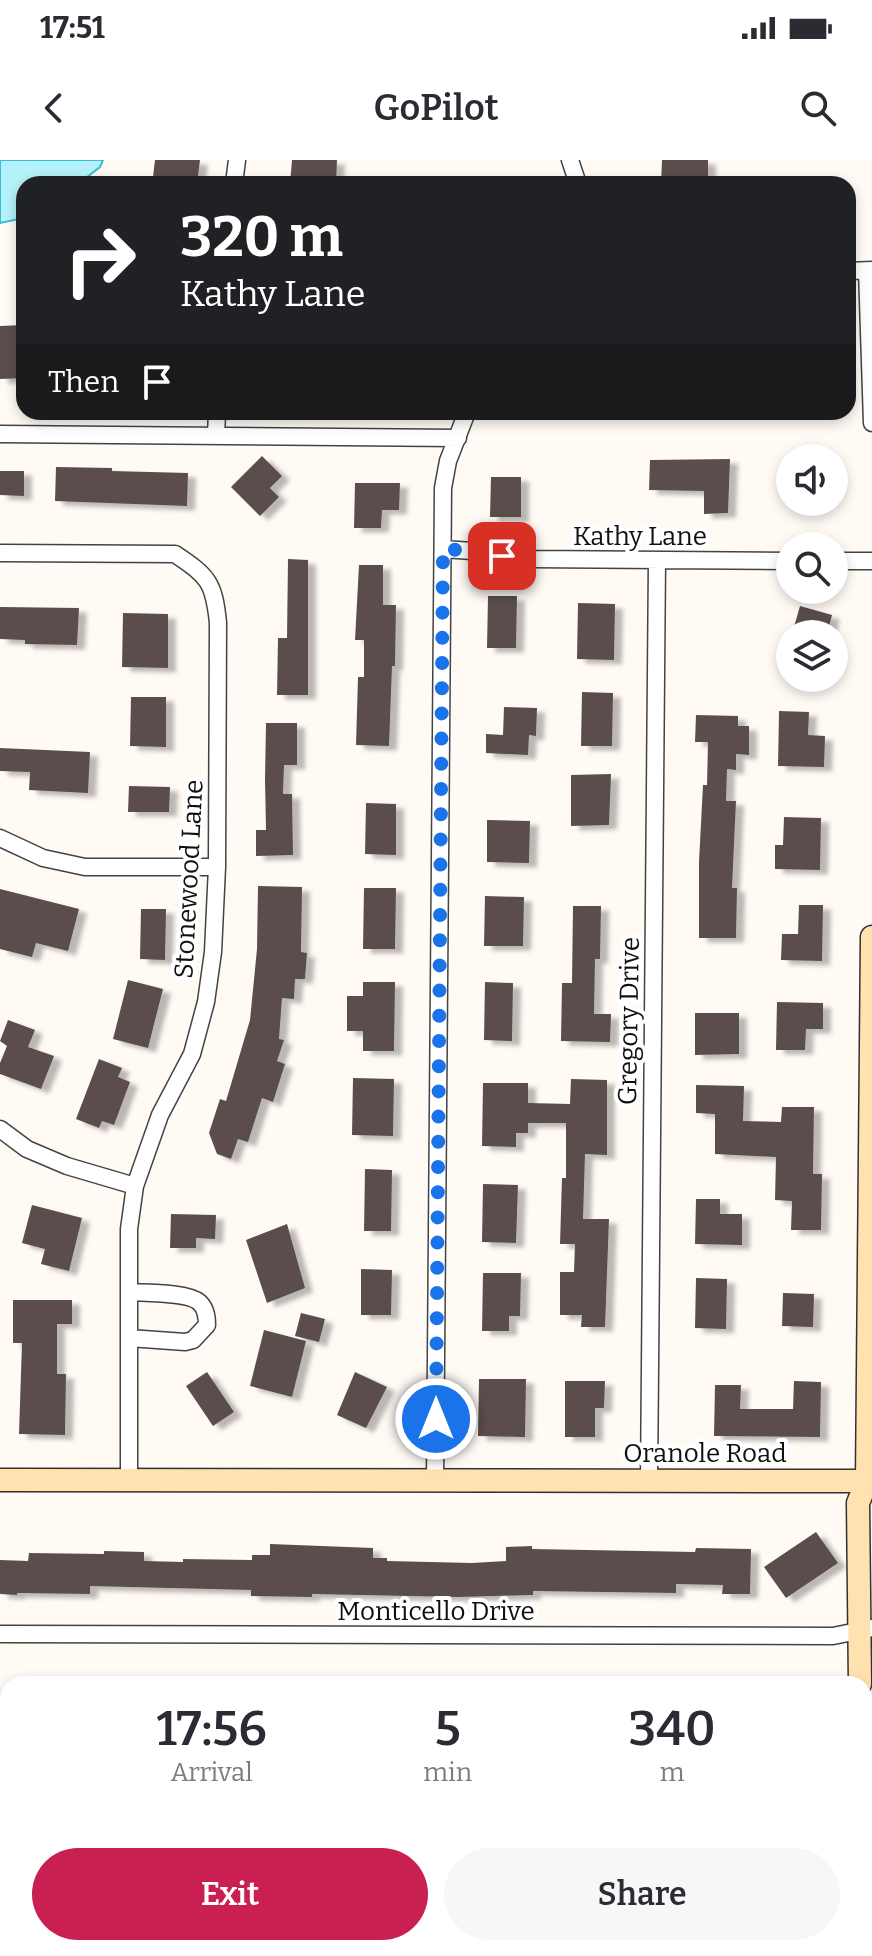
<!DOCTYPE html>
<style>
:root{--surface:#fff;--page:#f7f7f7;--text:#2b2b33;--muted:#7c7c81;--accent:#ca1f51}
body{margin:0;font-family:Bitter,serif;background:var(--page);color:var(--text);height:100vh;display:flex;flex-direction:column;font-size:30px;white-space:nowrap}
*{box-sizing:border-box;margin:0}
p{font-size:26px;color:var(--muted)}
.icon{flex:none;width:44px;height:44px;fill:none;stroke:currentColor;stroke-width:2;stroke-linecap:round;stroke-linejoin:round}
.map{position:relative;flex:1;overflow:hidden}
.panel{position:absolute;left:0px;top:1516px;width:872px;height:280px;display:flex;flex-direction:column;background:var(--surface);border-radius:24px 24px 0 0;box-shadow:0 4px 12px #0003}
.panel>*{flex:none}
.banner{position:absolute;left:16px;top:16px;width:840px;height:244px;border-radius:24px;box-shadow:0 4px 12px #0003;background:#202124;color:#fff;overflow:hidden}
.controls{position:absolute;left:776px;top:284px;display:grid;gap:16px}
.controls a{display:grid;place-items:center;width:72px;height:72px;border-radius:50%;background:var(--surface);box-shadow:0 4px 12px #0003;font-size:40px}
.pin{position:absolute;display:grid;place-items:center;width:68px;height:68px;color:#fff;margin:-34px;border-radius:16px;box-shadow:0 4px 12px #0006}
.me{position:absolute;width:88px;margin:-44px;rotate:0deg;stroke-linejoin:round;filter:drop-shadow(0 0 6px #0008)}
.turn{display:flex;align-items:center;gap:28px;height:168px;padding:0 32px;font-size:36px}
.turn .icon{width:104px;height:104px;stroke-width:2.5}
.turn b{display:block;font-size:56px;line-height:68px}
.then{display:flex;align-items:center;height:76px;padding:0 32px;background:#0003;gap:16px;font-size:30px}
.eta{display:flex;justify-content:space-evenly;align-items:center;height:136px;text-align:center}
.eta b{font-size:48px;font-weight:600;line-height:56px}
.button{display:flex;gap:16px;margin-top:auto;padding:16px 32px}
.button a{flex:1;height:92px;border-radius:48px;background:var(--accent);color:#fff;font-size:32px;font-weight:600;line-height:92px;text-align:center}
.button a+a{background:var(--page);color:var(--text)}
.status{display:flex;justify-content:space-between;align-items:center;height:56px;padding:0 40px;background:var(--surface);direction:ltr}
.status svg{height:22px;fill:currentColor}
header{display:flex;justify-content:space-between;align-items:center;height:104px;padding:0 32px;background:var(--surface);font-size:36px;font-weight:600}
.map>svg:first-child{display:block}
</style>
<div class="status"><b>17:51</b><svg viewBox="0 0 49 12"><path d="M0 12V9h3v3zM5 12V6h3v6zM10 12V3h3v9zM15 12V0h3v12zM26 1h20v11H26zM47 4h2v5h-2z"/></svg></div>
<header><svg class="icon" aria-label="back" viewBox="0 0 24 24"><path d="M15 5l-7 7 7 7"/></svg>GoPilot<svg class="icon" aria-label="search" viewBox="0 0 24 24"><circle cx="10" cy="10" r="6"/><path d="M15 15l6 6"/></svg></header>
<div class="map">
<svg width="872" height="1796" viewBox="0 0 872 1796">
<defs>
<filter id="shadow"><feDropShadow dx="8" dy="4.5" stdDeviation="2" flood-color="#0004"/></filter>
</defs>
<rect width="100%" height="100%" fill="#fffaf4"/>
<path fill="#b5f1fa" stroke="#37bed5" stroke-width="2" d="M0 0H103L100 7 78 24H24V58L0 63Z"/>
<path fill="#5a4e4c" filter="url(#shadow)" d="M155 0H200L197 23 153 17Z
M292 0H337L336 24H290Z
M662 0H708V24H661Z
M24 165V218L0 219V166Z
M262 296 282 316 270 328 279 337 260 356 231 327Z
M730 299 728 353 704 354V331L649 330 650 300Z
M56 307 112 308V311L188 313 187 346 55 341Z
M0 311H24V336L0 335Z
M491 317H521V357H490Z
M355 323H400L399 350H382L381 368H354Z
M288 399 308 400V535H277L278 478H287Z
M359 405H383V445H396L395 506H392L389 586 356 585 358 517H364V480H355Z
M488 436H517L516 488H487Z
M578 443 615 444 614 500 577 499Z
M800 446 832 455 827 474H792Z
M0 447 79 448 77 485 25 484V480L0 479Z
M123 453 168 454V508L122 507Z
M582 532 613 533 612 586H581Z
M131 537H166V587L130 586Z
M504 547 537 548 536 576 529 575 528 595 486 593V574L503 575Z
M779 551 809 552 808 575 825 576 824 607 778 606Z
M696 555 738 556V566H749V595L736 594V610L727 609 726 641H736L732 728H737L736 778H699V702L703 625H707L708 582H695Z
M266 563H297V605H284L283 634H292L293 695 256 696V670H266L265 620Z
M0 588 90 592 88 633 29 630 30 612 0 611Z
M611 614 609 665 571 666V615Z
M129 626 170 627 169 652H128Z
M366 643 396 644V695L365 694Z
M784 657 821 658 820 710 775 709V685H783Z
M487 660 530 661 529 703 487 702Z
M258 726 302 727 301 792 307 793 305 819H295L294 839 282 838 279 879 284 880 277 901 285 904 273 942 262 938 248 982 238 979 231 999 217 994 209 973 220 939 226 941 250 860 257 789Z
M364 728H396L395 789H363Z
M0 729 79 749 68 791 36 783 32 797 0 789Z
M485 736 524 737 523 786H484Z
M799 745H823L822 801 781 800 782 774H798Z
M573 746H601L600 799H595L594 854H611L610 882 561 881 562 823H572Z
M141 749H166L165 800 140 799Z
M128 820 163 829 148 888 113 879Z
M363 822H395L394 891H363V871H347V836H363Z
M485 822 513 823 512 881 484 880Z
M777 842 823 843V869H806L805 890H776Z
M695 853H739V894L695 895Z
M8 860 35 870 28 887 54 896 41 929 0 914V903L7 886 0 881Z
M99 899 122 908 118 917 130 922 114 965 102 961 99 968 76 959Z
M353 918 394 919 393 976 352 975Z
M571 919 607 920V995L585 994 583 1059H609L605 1167H581L582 1155H560V1112H574L575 1084H560L562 1018H566V963H528V973H516V987L482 986 483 923H528V943L570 944Z
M696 925 744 926 743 961 781 962 782 947H814L813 1014H822L821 1070H791L792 1041 775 1040 776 997 715 994V954L696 953Z
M365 1009 392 1010 391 1071H364Z
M483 1024 518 1025 516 1083 482 1082Z
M696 1039H720V1054H742V1085L695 1084Z
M32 1045 82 1058 69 1111 41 1104 45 1089 22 1083Z
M171 1054 216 1055 215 1079 196 1078V1088H170Z
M287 1064 305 1128 267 1143 246 1080Z
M361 1109 392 1110 391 1155H361Z
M483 1113H521L520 1156H509V1171H482Z
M696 1118 727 1119 726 1169 695 1168Z
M783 1133 814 1134 813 1167 782 1166Z
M13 1140H72V1164H57V1214H66L65 1275 19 1274 22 1183H13Z
M301 1153 325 1159 319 1182 295 1176Z
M264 1170 306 1181 292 1237 250 1226Z
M207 1212 234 1252 213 1266 186 1226Z
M355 1212 387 1227 366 1268 337 1255Z
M479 1219H526L525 1277 478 1276Z
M565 1221H605L604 1248H595V1277H565Z
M794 1221 821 1222 820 1277 714 1276 715 1225H741L740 1249H793Z
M816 1372 838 1403 786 1438 764 1407Z
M270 1384 373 1388V1398H387V1401L472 1403 506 1401V1387L532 1386V1389L695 1392 696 1388 751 1389 750 1434H722L723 1425 676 1424V1433L533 1431V1435L458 1437 312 1434V1437L251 1436V1430L90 1426V1434L17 1433V1435L0 1434V1400L28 1401 29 1393 104 1394V1391L144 1392V1401L183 1402V1399L252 1400V1395H270Z"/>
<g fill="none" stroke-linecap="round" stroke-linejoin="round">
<g stroke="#434343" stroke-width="19">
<path id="street" d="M570 0 578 24
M234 24 237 0
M848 111 872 110
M867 111 872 263
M0 274 458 278
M216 276 217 252
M443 389 472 391 531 399 790 401
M0 393 175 394C208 416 214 422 218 463L217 707 213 792 206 842 192 894 160 955 135 1026 129 1069V1320
M834 401H872
M0 678 43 698 85 707H217
M0 969 27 989 67 1006 135 1026
M129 1178 185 1182 193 1180 207 1165C207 1157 206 1148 199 1142 187 1132 146 1133 129 1132
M435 1321 443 328 448 301 467 252
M649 1322 657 400
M0 1474 833 1476 872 1468
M864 1720 872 1719
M160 1796V1788"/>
</g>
<g stroke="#323232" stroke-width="25">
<path id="secondary" d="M0 1320 867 1321
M860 1524 858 1343 867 1321 872 777
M858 1796V1788"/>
</g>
<use href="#street" stroke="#fff" stroke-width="16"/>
<use href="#secondary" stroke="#ffe2af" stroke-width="22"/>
</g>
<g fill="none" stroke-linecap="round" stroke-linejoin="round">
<path stroke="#1a73e8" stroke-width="14" stroke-dasharray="0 25.2" d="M436 1259 443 389 472 391 502 396"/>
</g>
<g text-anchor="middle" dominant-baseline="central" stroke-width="8" stroke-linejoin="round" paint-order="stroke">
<g font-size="26" fill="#101010" stroke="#fff">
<text x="640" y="376">Kathy Lane</text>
<text transform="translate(189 719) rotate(-87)">Stonewood Lane</text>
<text transform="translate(629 861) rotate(-89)">Gregory Drive</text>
<text x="705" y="1293">Oranole Road</text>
<text x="436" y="1451">Monticello Drive</text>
</g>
</g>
</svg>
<div class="controls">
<a><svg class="icon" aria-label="sound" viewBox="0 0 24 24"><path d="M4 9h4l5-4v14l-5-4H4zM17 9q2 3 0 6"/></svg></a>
<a><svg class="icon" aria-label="search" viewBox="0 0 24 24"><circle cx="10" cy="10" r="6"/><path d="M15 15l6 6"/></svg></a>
<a><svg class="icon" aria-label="layers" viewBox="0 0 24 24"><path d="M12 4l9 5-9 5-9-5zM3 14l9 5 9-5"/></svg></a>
</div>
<div class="pin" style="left:502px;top:396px;background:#d93025"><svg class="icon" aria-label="arrive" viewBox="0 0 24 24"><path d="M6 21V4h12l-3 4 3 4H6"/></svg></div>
<svg class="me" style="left:436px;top:1259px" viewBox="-20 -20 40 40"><circle r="17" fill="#1a73e8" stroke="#fff" stroke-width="3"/><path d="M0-11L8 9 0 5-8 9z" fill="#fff"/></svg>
<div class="banner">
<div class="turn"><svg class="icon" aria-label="right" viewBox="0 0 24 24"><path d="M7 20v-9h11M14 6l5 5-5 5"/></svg><div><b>320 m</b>Kathy Lane</div></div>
<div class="then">Then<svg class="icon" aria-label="arrive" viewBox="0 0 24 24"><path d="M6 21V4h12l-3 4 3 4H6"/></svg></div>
</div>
<section class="panel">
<div class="eta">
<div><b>17:56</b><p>Arrival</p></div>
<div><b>5</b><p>min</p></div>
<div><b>340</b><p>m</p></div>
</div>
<div class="button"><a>Exit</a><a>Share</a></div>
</section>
</div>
